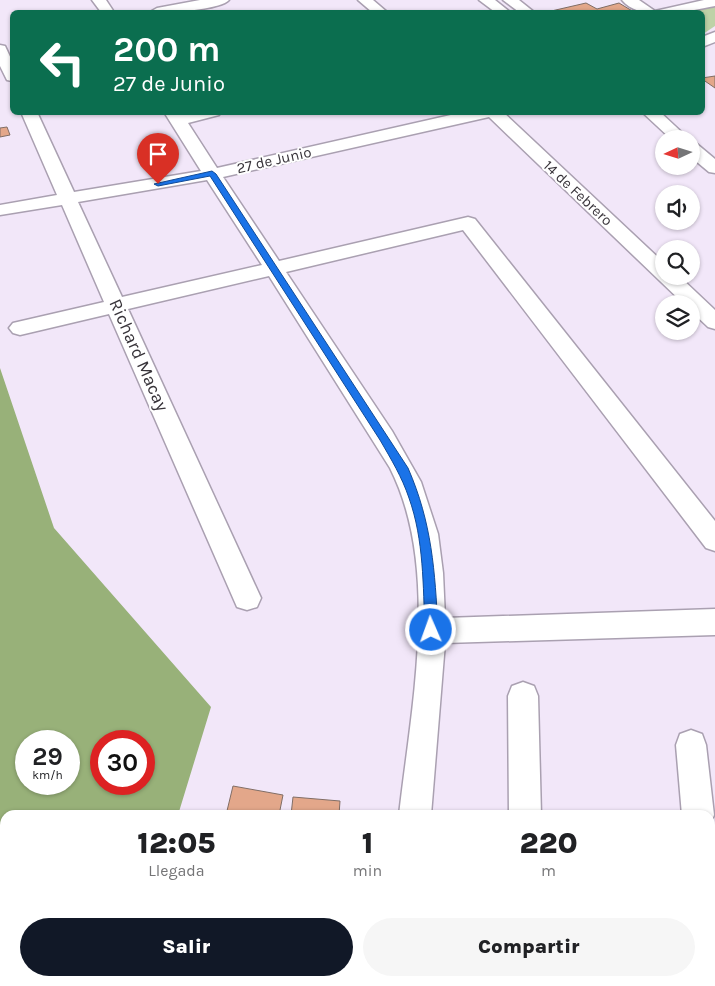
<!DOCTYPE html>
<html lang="es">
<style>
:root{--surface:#fff;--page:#f6f6f6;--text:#202124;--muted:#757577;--accent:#111827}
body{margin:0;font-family:Karla,sans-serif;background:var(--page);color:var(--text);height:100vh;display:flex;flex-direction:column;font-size:19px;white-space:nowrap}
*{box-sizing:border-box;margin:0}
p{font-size:16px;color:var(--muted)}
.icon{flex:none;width:28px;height:28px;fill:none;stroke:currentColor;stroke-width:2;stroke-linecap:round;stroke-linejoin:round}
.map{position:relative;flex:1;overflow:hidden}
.drawer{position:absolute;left:0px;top:810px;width:715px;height:176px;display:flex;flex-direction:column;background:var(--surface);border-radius:15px 15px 0 0;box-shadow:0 1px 4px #0004}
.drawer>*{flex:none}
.top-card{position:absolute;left:10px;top:10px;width:695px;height:105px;border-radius:8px;box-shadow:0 1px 4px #0004;background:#0b6e4f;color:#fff;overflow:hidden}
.needle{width:32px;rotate:266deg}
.tools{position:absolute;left:655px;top:130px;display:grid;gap:10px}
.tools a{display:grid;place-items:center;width:45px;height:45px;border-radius:50%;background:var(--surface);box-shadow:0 1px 4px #0004;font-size:25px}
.speed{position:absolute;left:15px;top:730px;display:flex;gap:10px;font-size:25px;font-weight:700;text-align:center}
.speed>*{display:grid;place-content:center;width:65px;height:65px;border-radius:50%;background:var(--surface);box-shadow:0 1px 4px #0004;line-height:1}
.speed small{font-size:12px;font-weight:400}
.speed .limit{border:8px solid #d22;background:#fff;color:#111}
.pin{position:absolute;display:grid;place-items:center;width:42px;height:42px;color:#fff;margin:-51px -21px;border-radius:50% 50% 50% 0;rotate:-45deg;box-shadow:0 0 5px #0007}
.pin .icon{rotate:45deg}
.me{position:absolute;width:55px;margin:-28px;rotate:358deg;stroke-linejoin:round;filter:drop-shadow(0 0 4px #0008)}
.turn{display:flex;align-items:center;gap:18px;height:105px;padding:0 20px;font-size:22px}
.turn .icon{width:65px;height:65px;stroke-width:2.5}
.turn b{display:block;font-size:35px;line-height:42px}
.eta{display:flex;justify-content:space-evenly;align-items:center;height:85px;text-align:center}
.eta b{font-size:30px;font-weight:800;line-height:35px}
.cta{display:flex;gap:10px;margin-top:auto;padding:10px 20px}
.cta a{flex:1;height:58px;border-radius:30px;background:var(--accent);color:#fff;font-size:20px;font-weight:800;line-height:58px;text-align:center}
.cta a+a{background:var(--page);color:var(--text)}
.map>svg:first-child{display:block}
</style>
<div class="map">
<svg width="715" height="986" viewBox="0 0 715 986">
<rect width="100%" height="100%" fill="#f2e7f9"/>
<path fill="#bed2a7" d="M715 5V26L703 34 702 12H678Z"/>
<path fill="#98b179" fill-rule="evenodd" d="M0 368 54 528 211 707 178 815H5V981H146L171 986H0ZM26 741H69V784H26ZM144 741V784H101V741Z"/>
<path fill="#e3a78a" stroke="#816e66" d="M586 3 597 9 619 3 634 12H547Z
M715 76V88L702 79V78Z
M7 127 10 135 0 137V128Z
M233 786 283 795 279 815H226Z
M293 797 340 801 339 815H291Z
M545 981H605V986H545Z"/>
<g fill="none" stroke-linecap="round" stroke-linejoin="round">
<g stroke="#aaa0b1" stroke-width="3">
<path id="minor" d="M92 0H106L114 12H101Z
M200 0H229C220 10 164 14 150 12L157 8Z
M358 0H373L387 12H372Z
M479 0H495L510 12H495Z
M503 0H519L534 12H519Z
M622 0H639L655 11 704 0H715V6C690 11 640 23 622 0Z
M715 32V42L702 47V37Z
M0 45 5 46 12 61V81L7 80 0 66Z
M21 112H37L74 192 201 171 164 112H180L182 115 192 112H221L219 115 188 123 217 168 464 112H503L664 263V276H679L715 310V329L708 327 691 311V304H684L489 117 223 177 279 261 468 217 475 219 715 521V551L706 548 463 230 286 272 392 431 421 482 438 534 443 573 445 618 715 609V635L445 643 431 815H399C411 708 441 569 390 468L269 276 128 309 261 598 257 607 247 610 237 607 109 314 20 335 13 333 9 328 13 323 104 302 62 205 0 215V205L57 195ZM207 180 262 265 122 297 78 202Z
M642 112H660L689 139H671Z
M691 143 697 144 715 159V173L709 172 691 157Z
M523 682 534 686 538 696 541 815H509L508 696 512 686Z
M691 730 702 734 706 745 714 815 710 825V815H682L676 745 680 734Z
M710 893 715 895V965L710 963Z
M382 981H418V986H382Z"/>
</g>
<use href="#minor" fill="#fff" fill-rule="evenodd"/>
</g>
<path fill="#1a73e8" stroke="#114b97" d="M212 171 216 174 408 468C432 523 435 571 438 630L436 635 431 636 427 635 425 630C423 586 424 540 409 498 402 477 391 459 380 440L210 176 158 186 154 184Z"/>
<g text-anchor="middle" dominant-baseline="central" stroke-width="4" stroke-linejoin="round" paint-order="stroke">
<g font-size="15" fill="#38343a" stroke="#fff">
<text transform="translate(274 160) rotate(-13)">27 de Junio</text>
<text transform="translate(578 193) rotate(43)">14 de Febrero</text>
</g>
<g font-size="18" fill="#38343a" stroke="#fff">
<text transform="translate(139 355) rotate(66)">Richard Macay</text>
</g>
</g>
</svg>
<div class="tools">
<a><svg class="needle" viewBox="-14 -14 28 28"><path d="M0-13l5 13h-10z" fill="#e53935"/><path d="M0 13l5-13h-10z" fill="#757577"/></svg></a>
<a><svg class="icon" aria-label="sound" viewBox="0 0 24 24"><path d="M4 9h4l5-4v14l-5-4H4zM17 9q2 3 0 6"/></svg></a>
<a><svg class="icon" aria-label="search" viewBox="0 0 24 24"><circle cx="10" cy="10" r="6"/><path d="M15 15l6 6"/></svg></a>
<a><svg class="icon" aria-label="layers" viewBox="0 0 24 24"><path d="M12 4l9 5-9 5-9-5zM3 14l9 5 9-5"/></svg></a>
</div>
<div class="speed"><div>29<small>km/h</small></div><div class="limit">30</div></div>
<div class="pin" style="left:158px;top:184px;background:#d93025"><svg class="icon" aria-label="arrive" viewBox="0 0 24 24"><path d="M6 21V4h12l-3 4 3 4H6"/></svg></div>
<svg class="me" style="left:431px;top:630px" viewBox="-20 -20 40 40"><circle r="17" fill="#1a73e8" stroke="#fff" stroke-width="3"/><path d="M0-11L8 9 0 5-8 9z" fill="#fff"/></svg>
<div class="top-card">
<div class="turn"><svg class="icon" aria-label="left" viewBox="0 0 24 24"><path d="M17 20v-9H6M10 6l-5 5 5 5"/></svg><div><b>200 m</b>27 de Junio</div></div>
</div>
<section class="drawer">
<div class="eta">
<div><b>12:05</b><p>Llegada</p></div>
<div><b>1</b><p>min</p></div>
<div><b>220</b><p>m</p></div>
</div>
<div class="cta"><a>Salir</a><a>Compartir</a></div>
</section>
</div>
